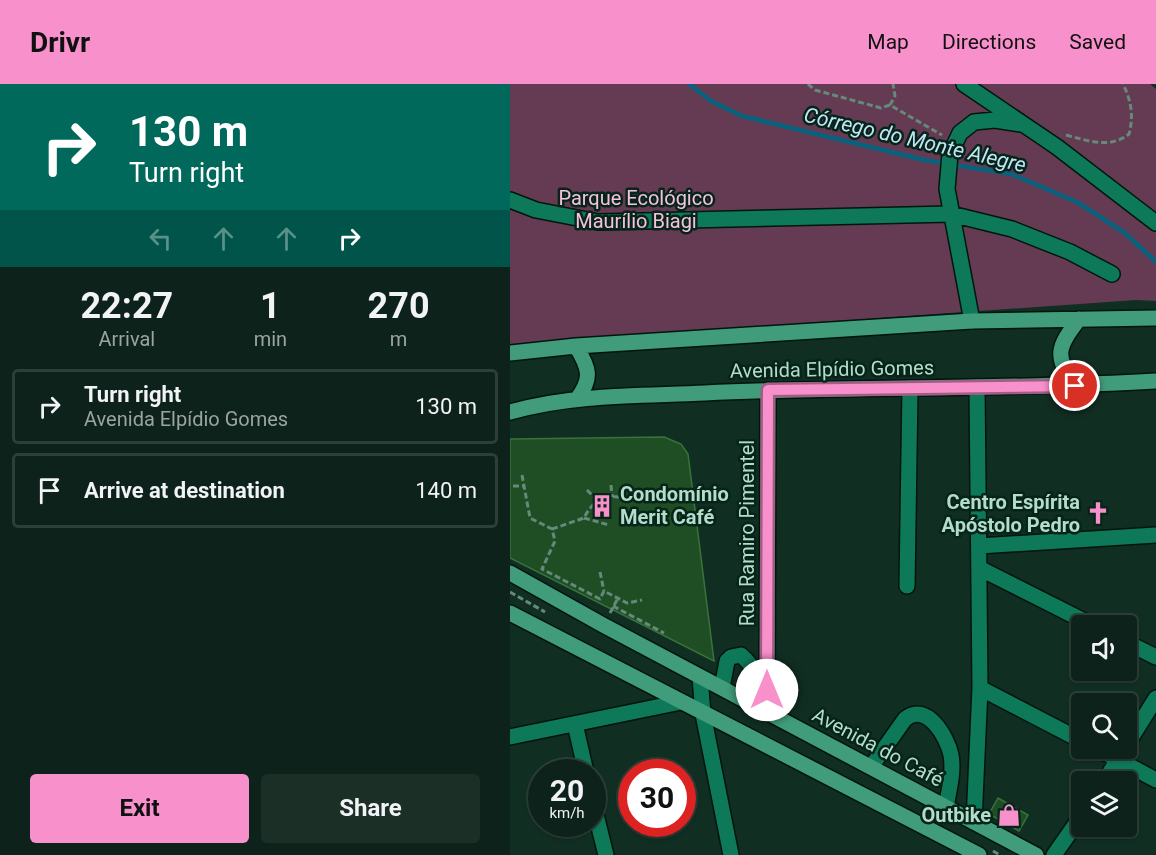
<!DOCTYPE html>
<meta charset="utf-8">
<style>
:root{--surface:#0d221a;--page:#1b2f27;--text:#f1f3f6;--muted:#9aa4a2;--line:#2d3f39;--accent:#f890cb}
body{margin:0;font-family:Roboto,sans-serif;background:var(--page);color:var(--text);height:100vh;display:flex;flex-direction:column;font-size:22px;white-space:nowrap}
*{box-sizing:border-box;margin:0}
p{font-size:20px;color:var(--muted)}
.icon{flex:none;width:33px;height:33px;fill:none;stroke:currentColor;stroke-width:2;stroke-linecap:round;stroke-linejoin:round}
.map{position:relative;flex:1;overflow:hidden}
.drawer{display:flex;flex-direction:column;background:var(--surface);width:510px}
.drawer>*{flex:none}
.hud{background:#00695c;color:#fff;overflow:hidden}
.fabs{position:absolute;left:561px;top:531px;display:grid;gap:12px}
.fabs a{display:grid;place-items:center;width:66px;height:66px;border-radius:6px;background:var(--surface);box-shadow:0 2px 4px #0004,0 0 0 2px var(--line);font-size:30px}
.speed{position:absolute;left:18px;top:675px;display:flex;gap:12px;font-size:30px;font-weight:700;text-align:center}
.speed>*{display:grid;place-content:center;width:78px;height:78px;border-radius:50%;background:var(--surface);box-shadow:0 2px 4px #0004,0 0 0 2px var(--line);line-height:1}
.speed small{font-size:15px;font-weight:400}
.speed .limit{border:9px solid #d22;background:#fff;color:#111}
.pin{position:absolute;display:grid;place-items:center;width:51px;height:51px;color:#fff;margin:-26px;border:3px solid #fff;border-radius:50%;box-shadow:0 2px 6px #0007}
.me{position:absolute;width:66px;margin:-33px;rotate:0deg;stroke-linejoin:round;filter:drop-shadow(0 0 4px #0008)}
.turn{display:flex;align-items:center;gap:21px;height:126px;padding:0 30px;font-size:27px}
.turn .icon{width:78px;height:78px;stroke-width:2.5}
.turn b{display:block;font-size:42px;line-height:51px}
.lanes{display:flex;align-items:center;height:57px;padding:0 30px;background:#0003;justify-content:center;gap:30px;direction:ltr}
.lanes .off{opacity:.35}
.eta{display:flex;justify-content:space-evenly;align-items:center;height:102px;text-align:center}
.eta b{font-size:36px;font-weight:700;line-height:42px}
.primary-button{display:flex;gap:12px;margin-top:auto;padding:12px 30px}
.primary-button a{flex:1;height:69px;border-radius:6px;background:var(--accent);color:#111;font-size:24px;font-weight:700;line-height:69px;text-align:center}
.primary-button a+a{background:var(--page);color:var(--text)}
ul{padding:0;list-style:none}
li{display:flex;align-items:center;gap:18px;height:75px;margin:0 12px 9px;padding:0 18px;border:3px solid var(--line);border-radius:6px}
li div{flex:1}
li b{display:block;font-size:22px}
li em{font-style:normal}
header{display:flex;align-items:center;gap:36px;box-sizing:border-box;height:84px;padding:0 30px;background:var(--accent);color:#111}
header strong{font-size:28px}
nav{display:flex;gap:33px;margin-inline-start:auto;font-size:21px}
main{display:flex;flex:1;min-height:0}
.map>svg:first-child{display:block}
</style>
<header>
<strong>Drivr</strong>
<nav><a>Map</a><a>Directions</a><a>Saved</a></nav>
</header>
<main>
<section class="drawer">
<div class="hud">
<div class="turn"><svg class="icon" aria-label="right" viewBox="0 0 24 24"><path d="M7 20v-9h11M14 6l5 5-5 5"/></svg><div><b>130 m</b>Turn right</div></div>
<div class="lanes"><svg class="icon off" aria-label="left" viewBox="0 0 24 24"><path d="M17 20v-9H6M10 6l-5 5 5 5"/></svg><svg class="icon off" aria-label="ahead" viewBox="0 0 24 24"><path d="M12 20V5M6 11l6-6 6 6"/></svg><svg class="icon off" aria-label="ahead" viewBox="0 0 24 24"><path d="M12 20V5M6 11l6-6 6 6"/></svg><svg class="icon" aria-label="right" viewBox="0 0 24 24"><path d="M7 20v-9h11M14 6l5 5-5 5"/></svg></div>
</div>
<div class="eta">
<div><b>22:27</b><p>Arrival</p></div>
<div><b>1</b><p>min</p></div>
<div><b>270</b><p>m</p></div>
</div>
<ul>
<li><svg class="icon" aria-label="right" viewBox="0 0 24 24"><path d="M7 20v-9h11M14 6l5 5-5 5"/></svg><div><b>Turn right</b><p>Avenida Elpídio Gomes</p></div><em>130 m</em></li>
<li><svg class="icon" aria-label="arrive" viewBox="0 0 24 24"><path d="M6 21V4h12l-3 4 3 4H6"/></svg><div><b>Arrive at destination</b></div><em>140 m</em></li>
</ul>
<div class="primary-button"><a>Exit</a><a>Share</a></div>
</section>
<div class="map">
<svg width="646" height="771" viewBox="0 0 646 771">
<rect width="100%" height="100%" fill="#112e23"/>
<path fill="#643b52" d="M0 0H640L646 5V217L626 216 0 260Z"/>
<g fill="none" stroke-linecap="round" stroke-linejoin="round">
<path stroke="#09627d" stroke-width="4.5" d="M179 0 201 17 232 32 414 76 501 90 567 118 615 149 646 178"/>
</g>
<path fill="#1f4e24" stroke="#38733e" stroke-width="1.5" d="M154 353 171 360 178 370 204 577 0 474V355Z
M488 714 518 731 509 747 479 730Z"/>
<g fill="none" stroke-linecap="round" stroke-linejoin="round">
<g stroke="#00160c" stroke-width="18">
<path id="minor" d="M454 0 547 63 646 139
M0 116 26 126 88 138 441 130 502 145 560 168 602 190
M462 237 437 105 440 70 450 49 464 38 485 36 511 40
M469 462 646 451
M469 484 584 542
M397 502 400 304
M616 558 646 573
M190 593 193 630 221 771
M212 604 217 577 221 573 231 571C245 583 247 593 247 611
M470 604 572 657
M257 629 258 306
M65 640 76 688
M0 653 171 618
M616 662 646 614
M586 664 646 696
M361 683 395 635C416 617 437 652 441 671 444 688 439 706 436 723
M594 698 613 667
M82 715 96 771
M464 738 470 604 467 303
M544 771 572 731"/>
</g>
<g stroke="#00160c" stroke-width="18">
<path id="major" d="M66 262C79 284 83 294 67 315
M0 269 66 262 462 237 646 234
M565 302C544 271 547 264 569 235
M0 328C63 310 130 312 195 309 345 302 496 306 646 297
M0 489 93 541 526 771
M0 529 469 771"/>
</g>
<path stroke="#65897a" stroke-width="3" stroke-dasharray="6 3" stroke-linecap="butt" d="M298 0 305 6 371 24 380 21 432 51
M380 21 385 12 383 0
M556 51C579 57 600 65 619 50 624 32 621 16 613 0
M12 391 20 434 42 445 45 457 32 485 90 515 94 507 117 519 132 516
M101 401 102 413
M3 402H14
M77 406 87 416
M74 434 99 441
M42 445 74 434C83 416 97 407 117 416L125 407
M90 488 94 507
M0 508 35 528
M103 522 154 549
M100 529 108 514
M483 767 490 771"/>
<use href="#minor" stroke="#0e7959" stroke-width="15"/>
<use href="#major" stroke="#419c7c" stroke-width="15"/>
</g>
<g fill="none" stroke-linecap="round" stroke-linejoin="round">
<g stroke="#a15e84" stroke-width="15">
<path id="route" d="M257 606 258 306 565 302"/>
</g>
<use href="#route" stroke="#f890cb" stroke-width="10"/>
</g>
<defs>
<g id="building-bare" transform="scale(1.8)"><path d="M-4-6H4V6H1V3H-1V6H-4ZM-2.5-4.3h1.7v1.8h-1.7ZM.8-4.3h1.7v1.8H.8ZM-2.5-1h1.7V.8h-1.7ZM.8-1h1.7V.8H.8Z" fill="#f890cb" stroke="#062419" stroke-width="2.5" paint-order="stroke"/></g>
<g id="church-bare" transform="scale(1.8)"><path d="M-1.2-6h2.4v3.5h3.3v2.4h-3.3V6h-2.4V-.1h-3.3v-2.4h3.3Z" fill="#f890cb" stroke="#062419" stroke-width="2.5" paint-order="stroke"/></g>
<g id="shop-bare" transform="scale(1.8)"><path d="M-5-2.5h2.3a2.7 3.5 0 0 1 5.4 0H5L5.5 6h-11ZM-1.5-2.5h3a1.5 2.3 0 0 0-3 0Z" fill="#f890cb" stroke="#062419" stroke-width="2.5" paint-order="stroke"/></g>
</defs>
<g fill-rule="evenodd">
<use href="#building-bare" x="92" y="422"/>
<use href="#church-bare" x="588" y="429"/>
<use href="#shop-bare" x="499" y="731"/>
</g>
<g text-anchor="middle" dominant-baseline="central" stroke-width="5" stroke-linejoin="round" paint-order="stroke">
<g font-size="20" fill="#f5c1dc" stroke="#062419">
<text x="126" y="114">Parque Ecológico<tspan x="126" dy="23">Maurílio Biagi</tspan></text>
</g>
<g font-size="20" fill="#b3ddca" stroke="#062419">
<text transform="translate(322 285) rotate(-1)">Avenida Elpídio Gomes</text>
<text transform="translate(237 449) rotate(-90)">Rua Ramiro Pimentel</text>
<text transform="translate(368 663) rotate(28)">Avenida do Café</text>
</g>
<g font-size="20" font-weight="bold" fill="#b3ddca" stroke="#062419" text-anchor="end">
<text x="110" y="410" text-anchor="start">Condomínio<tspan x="110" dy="23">Merit Café</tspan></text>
<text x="570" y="418">Centro Espírita<tspan x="570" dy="23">Apóstolo Pedro</tspan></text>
<text x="481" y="731">Outbike</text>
</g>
<g font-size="21" font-style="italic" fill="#bfe6f7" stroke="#062419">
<text transform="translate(405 56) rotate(13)">Córrego do Monte Alegre</text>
</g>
</g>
</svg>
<div class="fabs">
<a><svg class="icon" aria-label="sound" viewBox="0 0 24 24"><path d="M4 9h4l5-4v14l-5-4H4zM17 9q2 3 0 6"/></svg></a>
<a><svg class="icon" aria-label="search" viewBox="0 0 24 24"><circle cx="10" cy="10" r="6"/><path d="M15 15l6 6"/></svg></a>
<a><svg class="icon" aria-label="layers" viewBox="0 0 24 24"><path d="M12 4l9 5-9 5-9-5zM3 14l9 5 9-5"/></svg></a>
</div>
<div class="speed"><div>20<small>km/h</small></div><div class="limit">30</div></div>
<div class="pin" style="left:565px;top:302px;background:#d93025"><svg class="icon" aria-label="arrive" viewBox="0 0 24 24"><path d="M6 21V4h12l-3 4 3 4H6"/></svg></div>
<svg class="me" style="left:257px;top:606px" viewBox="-20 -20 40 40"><circle r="19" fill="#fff"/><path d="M0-13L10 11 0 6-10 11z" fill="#f890cb"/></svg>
</div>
</main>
